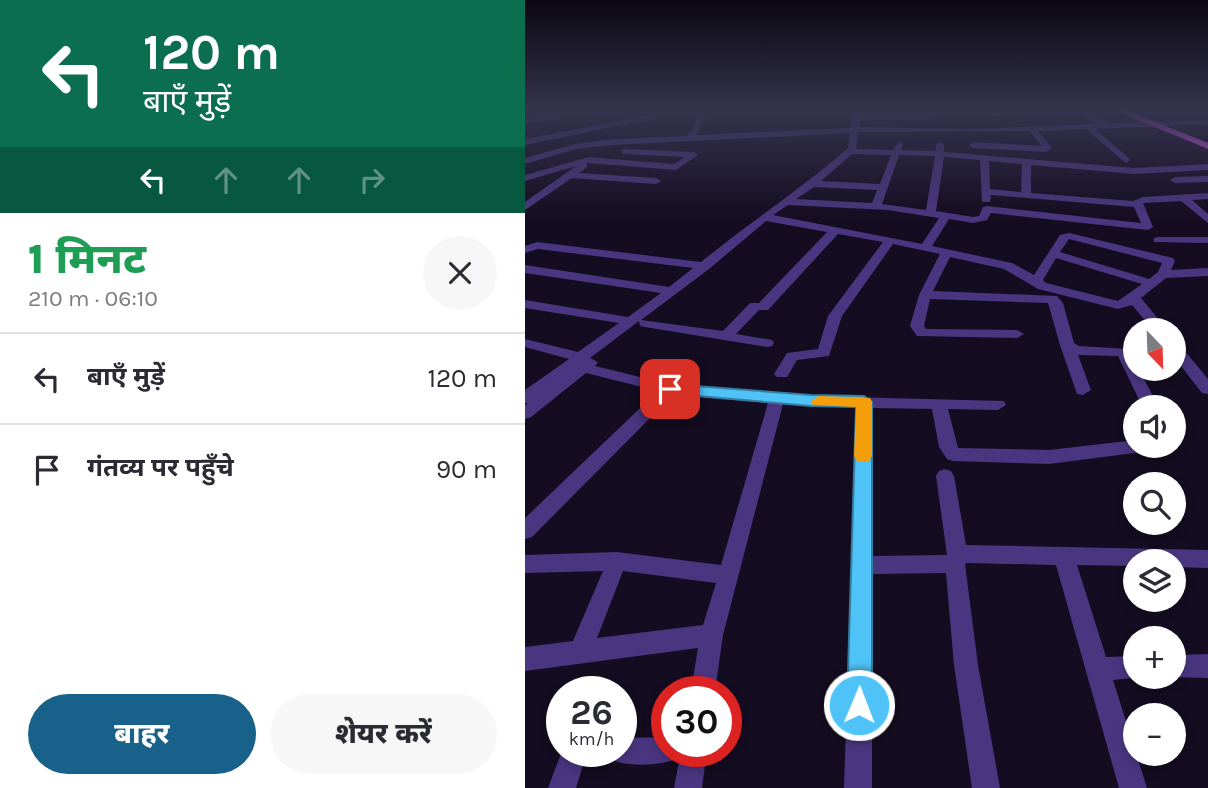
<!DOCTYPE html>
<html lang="hi">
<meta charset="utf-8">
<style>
:root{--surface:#fff;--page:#f7f7f7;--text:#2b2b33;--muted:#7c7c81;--line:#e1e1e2;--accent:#18618b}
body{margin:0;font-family:Karla,"Noto Sans Devanagari",sans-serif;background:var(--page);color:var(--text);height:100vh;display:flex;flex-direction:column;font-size:26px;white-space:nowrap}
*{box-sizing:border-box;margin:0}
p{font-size:23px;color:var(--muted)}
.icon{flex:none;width:38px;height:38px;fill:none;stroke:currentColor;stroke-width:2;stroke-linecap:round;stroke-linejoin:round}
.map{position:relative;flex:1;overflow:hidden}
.drawer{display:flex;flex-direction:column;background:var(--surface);width:525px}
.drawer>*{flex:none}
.guide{background:#0b6e4f;color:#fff;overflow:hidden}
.needle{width:46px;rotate:157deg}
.buttons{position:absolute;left:598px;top:318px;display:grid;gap:14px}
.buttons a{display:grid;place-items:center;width:63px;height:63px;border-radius:50%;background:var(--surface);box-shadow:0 4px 10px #0003;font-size:35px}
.speed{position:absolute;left:21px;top:676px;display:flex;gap:14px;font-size:35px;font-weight:700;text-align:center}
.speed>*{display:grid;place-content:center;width:91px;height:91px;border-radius:50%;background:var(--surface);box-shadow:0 4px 10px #0003;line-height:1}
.speed small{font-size:18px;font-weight:400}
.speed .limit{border:10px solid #d22;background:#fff;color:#111}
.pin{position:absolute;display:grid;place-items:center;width:60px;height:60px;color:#fff;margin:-30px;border-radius:14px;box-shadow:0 4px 10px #0006}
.me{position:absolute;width:77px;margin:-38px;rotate:1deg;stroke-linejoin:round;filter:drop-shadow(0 0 5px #0008)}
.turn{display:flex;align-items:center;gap:24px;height:147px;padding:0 28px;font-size:32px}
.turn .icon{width:91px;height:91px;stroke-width:2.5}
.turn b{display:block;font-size:49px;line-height:60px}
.lanes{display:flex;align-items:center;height:66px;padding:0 28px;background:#0003;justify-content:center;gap:35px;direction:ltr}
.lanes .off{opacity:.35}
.round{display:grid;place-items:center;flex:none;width:74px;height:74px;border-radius:37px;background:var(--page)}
.head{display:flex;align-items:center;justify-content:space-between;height:119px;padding:0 28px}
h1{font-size:42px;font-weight:800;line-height:52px;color:#1e9e55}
.primary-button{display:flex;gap:14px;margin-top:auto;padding:14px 28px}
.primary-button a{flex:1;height:80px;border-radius:42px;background:var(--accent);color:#fff;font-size:28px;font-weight:800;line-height:80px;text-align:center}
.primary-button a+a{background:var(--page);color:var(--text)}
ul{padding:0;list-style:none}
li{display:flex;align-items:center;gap:21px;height:91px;padding:0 28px;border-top:2px solid var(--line)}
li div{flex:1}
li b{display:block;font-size:26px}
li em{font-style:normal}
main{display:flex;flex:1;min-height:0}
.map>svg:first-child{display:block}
</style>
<main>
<section class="drawer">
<div class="guide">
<div class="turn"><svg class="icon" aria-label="left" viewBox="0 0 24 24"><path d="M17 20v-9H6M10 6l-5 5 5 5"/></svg><div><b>120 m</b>बाएँ मुड़ें</div></div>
<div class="lanes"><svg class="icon" aria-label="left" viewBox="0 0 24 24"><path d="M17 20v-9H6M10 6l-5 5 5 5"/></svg><svg class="icon off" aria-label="ahead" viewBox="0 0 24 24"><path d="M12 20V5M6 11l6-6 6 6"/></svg><svg class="icon off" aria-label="ahead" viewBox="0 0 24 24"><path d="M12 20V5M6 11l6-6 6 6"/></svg><svg class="icon off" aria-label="right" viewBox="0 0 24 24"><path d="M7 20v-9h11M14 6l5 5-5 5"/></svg></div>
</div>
<div class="head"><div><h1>1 मिनट</h1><p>210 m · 06:10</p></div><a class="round"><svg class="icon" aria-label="close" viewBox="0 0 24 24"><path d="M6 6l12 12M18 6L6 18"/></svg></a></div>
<ul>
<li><svg class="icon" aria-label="left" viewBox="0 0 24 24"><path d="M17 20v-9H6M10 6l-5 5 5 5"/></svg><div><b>बाएँ मुड़ें</b></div><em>120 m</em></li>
<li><svg class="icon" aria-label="arrive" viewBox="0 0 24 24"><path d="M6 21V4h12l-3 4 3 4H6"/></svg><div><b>गंतव्य पर पहुँचे</b></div><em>90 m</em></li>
</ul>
<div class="primary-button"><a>बाहर</a><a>शेयर करें</a></div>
</section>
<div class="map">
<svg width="683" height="788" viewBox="0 0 683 788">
<rect width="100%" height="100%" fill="#140c20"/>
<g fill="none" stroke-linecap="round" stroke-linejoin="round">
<path fill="#4a3680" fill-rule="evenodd" d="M52 111H72L0 123V119Z
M148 111 159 112 0 145V139Z
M174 111H182L171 135 326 128 328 111H336L335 116 439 111 432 116 335 121 334 127 446 129 573 124 552 111H562L584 123 683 120V124L570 129 604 158 605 160 601 163 561 129 513 131 527 148 521 152 448 148 444 145 448 142 517 146 505 131 333 132 331 149 368 150 374 141 378 144 376 150 411 151V145L415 142 419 145V152L609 168 683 164V170L609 174 506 165V193L608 201 618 197 683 193V199L667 200 683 214V223L656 201 618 203 628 227 623 230 466 213 462 220 448 223 424 219 407 246 487 263 509 275 535 235 544 233 648 258 650 261 646 270 683 268V276L641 278 616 298 643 331H629L607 305 593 309 513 289 479 269 425 257 408 291 532 296 538 303 549 343 554 346 603 349 611 363V369H614L634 408H618L593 356 553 355 566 390 558 395 552 394 535 345 523 303 405 299 399 326 401 329 492 330 499 334 492 338 392 336 385 326 394 295 415 254 368 244 317 316 304 356 272 360 262 377H252L249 374 262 353 293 349 303 316 358 242 313 234 243 310H234L211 334 247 340 249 343 247 346 242 347 120 327 115 326 114 321 65 358 73 362 70 366 156 387 286 396 479 401 481 405 473 410 423 409 433 448 524 450 611 440V446H625L623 450 617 452 524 464 428 461 422 459 414 447 407 409 347 408V556L422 555 411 476 414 471 420 469 426 471 429 476 441 545 683 550V568L649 567V562H611V566L552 565 581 657 611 656V677H617L588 680 622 788H594L531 565 442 563 440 564 453 665 475 788H447L429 665 421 573 347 574V788H319L331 407 258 404 198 635 190 691H166L173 648 0 671V647L48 641 78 571 0 573V555L92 552 196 565 243 403 148 395 7 537 0 539V518L133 391 61 373 6 417 0 419V405L3 403H0V390L44 359 0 347V339L53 352 94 323 0 308V300L103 317 136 293 0 273V265L144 287 168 268 13 249 0 253V246L12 242 176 262C224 223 276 189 323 148L325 133 88 145 51 149 0 164V158L50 144 88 139 162 136 168 129ZM327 154 366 155 355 184 296 181ZM374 155 410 156 401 210 357 204ZM419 157 455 160 457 202H465L466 195 609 207 616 223 462 206 458 207 454 216 448 217 411 211ZM464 161 497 164 496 192 465 189ZM289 187 352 190 347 203 271 199ZM263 205 363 210 414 218 397 244 248 215ZM241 221 302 232 234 303H225L198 331 116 320 184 269ZM544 239 637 263 633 272 624 279 535 252ZM531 258 617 284 593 301 521 283 518 280ZM98 571 191 583 178 625 72 638Z
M450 111 461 113 540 111 459 117Z
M100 149 169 152 173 155 151 170 62 163V167L54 173 131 178 136 181 131 184 47 178 0 210V202L51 166 0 181V175L64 157 149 164 160 157 97 154V150Z
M683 176V182L650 183 645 180 650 177Z
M633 237H683V243L629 242V238Z
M649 343 654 344 683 379V394L677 393 649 357Z
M683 654V678L645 677H649V655Z
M142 737V751H155L151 759C134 766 104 767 87 760L83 751H96V738Z
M37 751H68L64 760 59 762 51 788H23Z
M156 751H182L177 788H149Z"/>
<path fill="#e652ff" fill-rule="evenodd" d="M591 111H603L683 143V149Z"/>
</g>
<linearGradient id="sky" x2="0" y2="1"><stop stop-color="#0b0712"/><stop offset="0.5" stop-color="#34344e"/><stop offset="1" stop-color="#34344e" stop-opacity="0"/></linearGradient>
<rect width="683" height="221" fill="url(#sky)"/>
<path fill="#4fc3f7" stroke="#337fa1" stroke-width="2" d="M145 384 286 395 339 396 347 402V705L343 713 334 717 326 713 322 705 331 407 286 406 139 393 137 389Z"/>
<path fill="#f59e0b" d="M294 396 345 398 347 402V456L344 461H332L329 456 331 407 288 405 286 401Z"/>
</svg>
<div class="buttons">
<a><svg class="needle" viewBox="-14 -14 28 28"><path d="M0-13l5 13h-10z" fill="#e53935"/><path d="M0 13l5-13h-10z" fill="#7c7c81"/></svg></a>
<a><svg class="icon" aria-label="sound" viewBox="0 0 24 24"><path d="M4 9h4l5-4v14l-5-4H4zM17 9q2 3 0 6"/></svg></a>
<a><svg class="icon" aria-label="search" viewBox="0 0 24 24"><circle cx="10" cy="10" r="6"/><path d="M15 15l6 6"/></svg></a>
<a><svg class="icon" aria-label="layers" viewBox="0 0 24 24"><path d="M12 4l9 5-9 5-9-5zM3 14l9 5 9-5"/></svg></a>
<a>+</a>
<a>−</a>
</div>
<div class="speed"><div>26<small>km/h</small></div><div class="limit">30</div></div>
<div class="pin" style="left:145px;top:389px;background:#d93025"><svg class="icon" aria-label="arrive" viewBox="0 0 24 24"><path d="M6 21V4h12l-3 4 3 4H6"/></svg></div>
<svg class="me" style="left:334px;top:705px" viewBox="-20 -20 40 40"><circle r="17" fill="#4fc3f7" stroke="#fff" stroke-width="3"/><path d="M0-11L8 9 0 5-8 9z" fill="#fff"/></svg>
</div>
</main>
